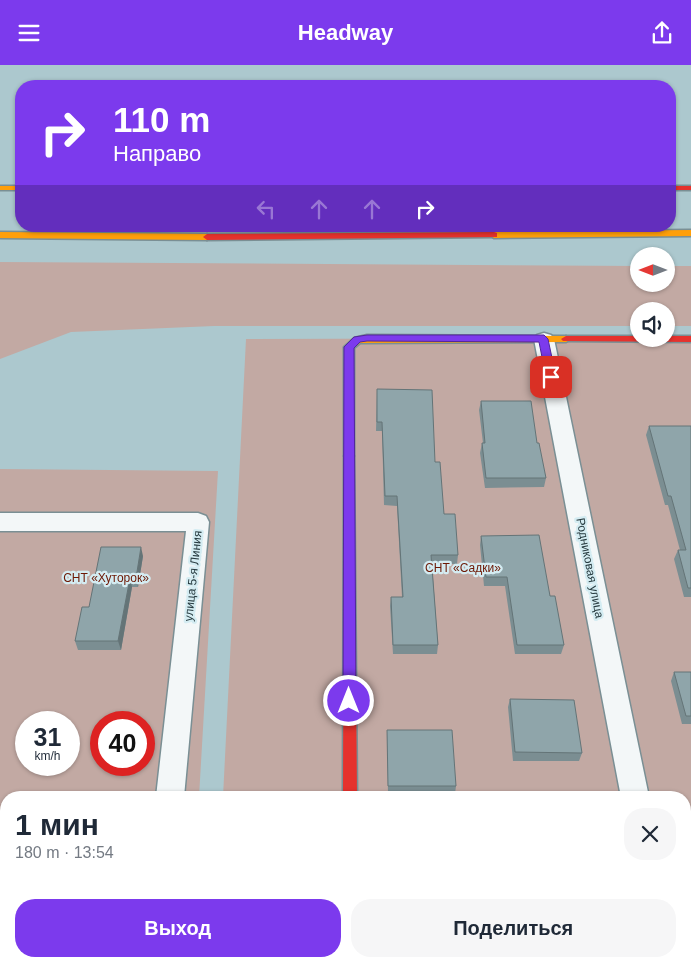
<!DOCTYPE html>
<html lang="ru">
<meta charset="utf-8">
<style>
:root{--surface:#fff;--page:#f6f6f7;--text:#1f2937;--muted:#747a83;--accent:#7c3aed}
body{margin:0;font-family:Arial,sans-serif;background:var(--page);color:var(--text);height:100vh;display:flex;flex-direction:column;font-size:19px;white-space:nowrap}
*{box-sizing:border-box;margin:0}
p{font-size:16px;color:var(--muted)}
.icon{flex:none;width:28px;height:28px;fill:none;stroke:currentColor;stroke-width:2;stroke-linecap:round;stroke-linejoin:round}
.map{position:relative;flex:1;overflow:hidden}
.side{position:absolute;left:0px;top:726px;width:691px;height:176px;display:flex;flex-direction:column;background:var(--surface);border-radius:20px 20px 0 0;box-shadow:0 1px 4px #0004}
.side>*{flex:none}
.banner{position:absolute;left:15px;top:15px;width:661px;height:152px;border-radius:20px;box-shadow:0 1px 4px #0004;background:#7c3aed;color:#fff;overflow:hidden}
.needle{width:32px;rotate:270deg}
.controls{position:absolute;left:630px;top:182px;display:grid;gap:10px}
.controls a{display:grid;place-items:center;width:45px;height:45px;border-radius:50%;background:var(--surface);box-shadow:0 1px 4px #0004;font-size:25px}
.speed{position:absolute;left:15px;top:646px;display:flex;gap:10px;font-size:25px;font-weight:700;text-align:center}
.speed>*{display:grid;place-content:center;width:65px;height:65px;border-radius:50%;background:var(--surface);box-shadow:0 1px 4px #0004;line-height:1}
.speed small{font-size:12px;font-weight:400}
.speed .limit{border:8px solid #d22;background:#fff;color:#111}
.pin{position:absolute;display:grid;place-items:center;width:42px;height:42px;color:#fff;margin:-21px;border-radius:10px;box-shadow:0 2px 8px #0006}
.me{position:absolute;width:55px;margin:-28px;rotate:0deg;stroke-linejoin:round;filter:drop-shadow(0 0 4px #0008)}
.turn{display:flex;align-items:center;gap:18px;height:105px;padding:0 15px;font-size:22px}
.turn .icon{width:65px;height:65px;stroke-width:2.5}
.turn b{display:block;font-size:35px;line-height:42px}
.lanes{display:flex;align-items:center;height:48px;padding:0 15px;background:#0003;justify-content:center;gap:25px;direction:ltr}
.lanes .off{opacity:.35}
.round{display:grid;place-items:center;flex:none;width:52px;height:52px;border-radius:20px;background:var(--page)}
.summary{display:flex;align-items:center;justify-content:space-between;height:85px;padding:0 15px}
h1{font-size:30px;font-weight:800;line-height:38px}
.primary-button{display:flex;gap:10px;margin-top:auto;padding:10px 15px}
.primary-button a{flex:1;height:58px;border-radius:20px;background:var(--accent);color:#fff;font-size:20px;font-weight:800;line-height:58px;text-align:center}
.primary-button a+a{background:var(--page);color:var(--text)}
header{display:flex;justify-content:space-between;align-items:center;height:65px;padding:0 15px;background:var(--accent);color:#fff;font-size:22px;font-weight:800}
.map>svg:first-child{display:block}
</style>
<header><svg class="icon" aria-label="menu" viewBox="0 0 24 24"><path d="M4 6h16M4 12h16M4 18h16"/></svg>Headway<svg class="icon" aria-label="share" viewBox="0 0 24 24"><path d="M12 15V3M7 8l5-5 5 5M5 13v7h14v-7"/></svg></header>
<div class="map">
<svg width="691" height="902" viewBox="0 0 691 902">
<rect width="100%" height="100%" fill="#acc8ce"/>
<path fill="#c2a9a3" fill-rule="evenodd" d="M0 197 639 201V219H666V201H691V261H666V246H639V261H214L71 267 0 294Z
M639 273H691V902H215L216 896H685V732H223L246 274Z
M0 404 218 406 199 732H6V896H190L189 902H0ZM26 658H69V700H26ZM101 658H144V700H101Z"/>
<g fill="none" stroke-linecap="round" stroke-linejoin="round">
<g stroke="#7a8f94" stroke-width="3">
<path id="street" d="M544 268 551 270 554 274 649 732H621L534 274 537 270Z
M0 448H198L206 451 209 457 184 732H156L186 466H0Z
M138 896H168L167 902H137Z
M335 896H365V902H335Z
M653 896H683L684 902H654Z"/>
</g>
<g stroke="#7a8f94" stroke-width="3">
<path id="slow" d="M0 121H21V125H0Z
M691 165V171L494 173 490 170 494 167Z
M0 167 207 169 211 172 207 175 0 173Z
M367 270 566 271 571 274 566 277 360 278 354 283V391L349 395 344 391V282L354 273Z"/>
</g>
<g stroke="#7a8f94" stroke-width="3">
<path id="jam" d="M670 121H691V125H670Z
M494 167 497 168V172L207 175 203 172 207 169Z
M566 271H639V274H666V271H691V277L563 276 561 274Z
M349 387 354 391 357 732H343L344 391Z"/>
</g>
<use href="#street" fill="#f3f7f8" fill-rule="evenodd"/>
<use href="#slow" fill="#ff9f0a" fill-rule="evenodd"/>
<use href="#jam" fill="#e5322d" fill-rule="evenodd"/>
</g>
<path fill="#7b8e92" d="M377 324 435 397 444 449 458 490 457 499H432L438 580 437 589H393L390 541 391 532H402L397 441 384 440 382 366H376Z
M481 336 537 378 546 413 544 422 485 423 480 388 482 378H483L479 345Z
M649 361H691V532H684L674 494 678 485H680L668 440H665L646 370Z
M481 471 550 531 564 580 561 589H515L505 521H484L480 480Z
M143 491 138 522H132L121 585H78L75 576 89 542Z
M674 607H691V659H682L671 616Z
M510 634 582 688 579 696H513L508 642Z
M387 665 456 721 455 729H388Z"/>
<path fill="#647477" d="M141 482 143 491 138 522 136 513Z
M130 513 132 522 121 585 118 576Z"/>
<path fill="#8fa5aa" stroke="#647477" d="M377 324 432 325 435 397H440L444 449H455L458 490H431L438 580H393L391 532H403L397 431H385L382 357H377Z
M481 336H531L537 378H539L546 413H486L482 378H485Z
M649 361H691V523H688L678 485H686L671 431H668Z
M539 470 550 531H555L564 580H517L507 512H486L481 471Z
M101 482H141L136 513H130L118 576H75L82 542H89Z
M674 607H691V651H686Z
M510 634 574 635 582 688 515 687Z
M387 665H452L456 721H388Z
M525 899H600L601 902H525Z"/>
<path fill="#7c3aed" stroke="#51269a" d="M367 270H544L548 274 556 312 551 315 546 312 539 277 367 276 360 277 354 283 356 636 354 640 349 642 345 640 343 636 344 282 354 272Z"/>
<g text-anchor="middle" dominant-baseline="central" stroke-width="4.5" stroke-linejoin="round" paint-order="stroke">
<g font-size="12" fill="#6d1804" stroke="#d4ecf2">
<text x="463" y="503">СНТ «Садки»</text>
<text x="106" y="513">СНТ «Хуторок»</text>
</g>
<g font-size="12" fill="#263a3f" stroke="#d4ecf2">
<text transform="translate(590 503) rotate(79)">Родниковая улица</text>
<text transform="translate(193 511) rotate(-84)">улица 5-я Линия</text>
</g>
</g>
</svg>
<div class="controls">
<a><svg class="needle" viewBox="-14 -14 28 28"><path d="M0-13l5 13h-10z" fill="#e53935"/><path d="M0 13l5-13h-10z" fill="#747a83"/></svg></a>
<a><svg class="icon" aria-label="sound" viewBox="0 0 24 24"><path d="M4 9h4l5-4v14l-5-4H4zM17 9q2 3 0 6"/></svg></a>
</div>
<div class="speed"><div>31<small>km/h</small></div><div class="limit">40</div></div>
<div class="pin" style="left:551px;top:312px;background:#d93025"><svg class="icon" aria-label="arrive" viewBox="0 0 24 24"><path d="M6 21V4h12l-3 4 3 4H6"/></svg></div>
<svg class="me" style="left:349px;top:636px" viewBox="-20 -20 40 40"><circle r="17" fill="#7c3aed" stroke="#fff" stroke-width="3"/><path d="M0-11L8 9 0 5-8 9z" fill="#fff"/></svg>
<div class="banner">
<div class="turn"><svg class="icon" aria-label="right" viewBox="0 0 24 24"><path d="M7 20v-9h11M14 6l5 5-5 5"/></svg><div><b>110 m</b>Направо</div></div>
<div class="lanes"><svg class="icon off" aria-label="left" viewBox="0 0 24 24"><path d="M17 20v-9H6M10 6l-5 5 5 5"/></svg><svg class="icon off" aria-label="ahead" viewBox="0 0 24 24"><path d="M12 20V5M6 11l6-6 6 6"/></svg><svg class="icon off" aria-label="ahead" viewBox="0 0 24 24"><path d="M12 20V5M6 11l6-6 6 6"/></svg><svg class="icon" aria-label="right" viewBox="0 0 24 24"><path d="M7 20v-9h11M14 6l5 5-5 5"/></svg></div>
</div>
<section class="side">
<div class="summary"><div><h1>1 мин</h1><p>180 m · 13:54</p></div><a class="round"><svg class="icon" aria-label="close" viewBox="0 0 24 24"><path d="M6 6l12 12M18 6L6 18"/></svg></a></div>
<div class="primary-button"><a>Выход</a><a>Поделиться</a></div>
</section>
</div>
